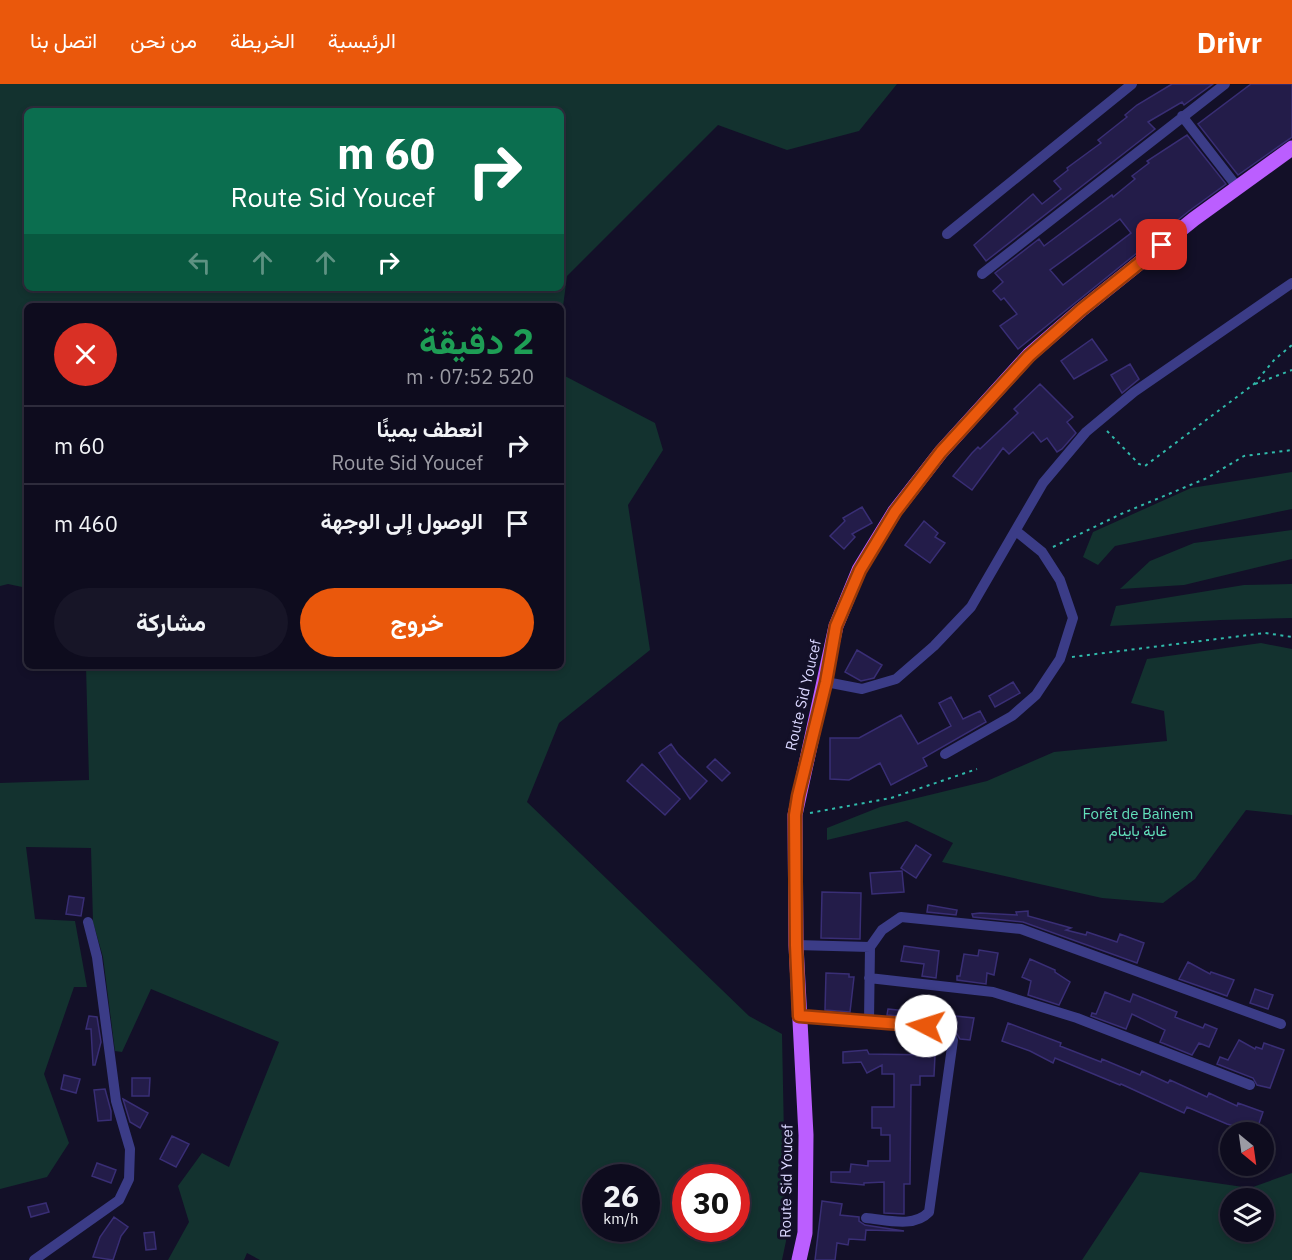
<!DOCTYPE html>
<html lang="ar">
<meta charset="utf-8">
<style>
:root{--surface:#0e0c1e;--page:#171527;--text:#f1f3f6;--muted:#9b9ba4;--line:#2e2c3c;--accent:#ea580c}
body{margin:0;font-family:"IBM Plex Sans",Vazirmatn,sans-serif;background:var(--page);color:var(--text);direction:rtl;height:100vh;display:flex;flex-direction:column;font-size:22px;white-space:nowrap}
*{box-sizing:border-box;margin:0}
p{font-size:20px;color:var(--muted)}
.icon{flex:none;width:33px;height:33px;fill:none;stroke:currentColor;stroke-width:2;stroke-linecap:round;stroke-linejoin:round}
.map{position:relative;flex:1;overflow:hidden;direction:ltr}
.details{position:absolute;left:24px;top:219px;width:540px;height:366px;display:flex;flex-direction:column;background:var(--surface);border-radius:9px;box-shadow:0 3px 9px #0003,0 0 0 2px var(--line);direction:rtl}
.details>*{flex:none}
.hud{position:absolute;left:24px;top:24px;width:540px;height:183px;border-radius:9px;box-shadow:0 3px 9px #0003,0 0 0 2px var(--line);direction:rtl;background:#0b6e4f;color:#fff;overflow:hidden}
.needle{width:39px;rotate:151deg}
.buttons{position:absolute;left:1220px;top:1038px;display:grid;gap:12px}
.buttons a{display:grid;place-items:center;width:54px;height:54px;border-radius:50%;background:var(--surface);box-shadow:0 3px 9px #0003,0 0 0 2px var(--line);font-size:30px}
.speed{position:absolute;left:582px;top:1080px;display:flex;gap:12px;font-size:30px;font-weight:700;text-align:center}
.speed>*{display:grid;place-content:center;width:78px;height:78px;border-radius:50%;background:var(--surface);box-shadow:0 3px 9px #0003,0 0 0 2px var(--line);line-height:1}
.speed small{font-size:15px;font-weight:400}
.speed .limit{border:9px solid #d22;background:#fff;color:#111}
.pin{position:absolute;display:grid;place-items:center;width:51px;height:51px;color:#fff;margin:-26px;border-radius:12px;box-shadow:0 3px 9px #0006}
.me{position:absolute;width:66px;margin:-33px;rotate:275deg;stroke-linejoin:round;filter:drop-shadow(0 0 4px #0008)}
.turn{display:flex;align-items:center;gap:21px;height:126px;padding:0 30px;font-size:27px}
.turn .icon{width:78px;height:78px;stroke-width:2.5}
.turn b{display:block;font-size:42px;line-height:51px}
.lanes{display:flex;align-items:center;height:57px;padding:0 30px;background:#0003;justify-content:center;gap:30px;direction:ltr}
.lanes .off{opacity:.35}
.round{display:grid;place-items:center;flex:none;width:63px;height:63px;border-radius:32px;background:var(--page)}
.summary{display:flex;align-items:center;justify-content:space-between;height:102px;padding:0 30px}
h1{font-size:36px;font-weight:700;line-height:45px;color:#1e9e55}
.button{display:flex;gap:12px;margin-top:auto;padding:12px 30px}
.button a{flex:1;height:69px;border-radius:36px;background:var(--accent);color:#fff;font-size:24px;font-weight:700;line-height:69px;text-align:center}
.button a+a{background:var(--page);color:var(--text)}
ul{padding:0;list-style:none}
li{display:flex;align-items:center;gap:18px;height:78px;padding:0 30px;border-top:2px solid var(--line)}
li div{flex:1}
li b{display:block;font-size:22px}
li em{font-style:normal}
header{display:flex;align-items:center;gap:36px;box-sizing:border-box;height:84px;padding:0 30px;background:var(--accent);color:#fff}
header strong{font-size:28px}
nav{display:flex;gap:33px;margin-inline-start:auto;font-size:21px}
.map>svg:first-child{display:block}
</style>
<header>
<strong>Drivr</strong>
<nav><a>الرئيسية</a><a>الخريطة</a><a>من نحن</a><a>اتصل بنا</a></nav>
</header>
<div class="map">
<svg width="1292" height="1176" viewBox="0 0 1292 1176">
<rect width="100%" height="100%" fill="#131028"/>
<path fill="#13322f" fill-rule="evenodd" d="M0 0H897L859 47 787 66 718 41 567 192 561 238V222H27V504L8 500 0 502ZM27 27H561V204H27Z
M561 290 655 339 663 366 628 421 650 566 559 639 527 718 749 932 782 950 786 1157 782 1176H260L247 1169 244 1176H168L189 1138 178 1102 202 1069 229 1083 279 958 151 905 122 968 115 967 103 873 93 838 91 764 26 763 35 835 75 837 87 903H74L44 990 69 1059 47 1093 0 1105V699L89 696 86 582H561ZM596 1094H646V1144H596ZM686 1094H736V1144H686Z
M1292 388V425L1115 462 1098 481 1083 473 1093 448 1191 404Z
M1292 446V475L1184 501 1120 505 1150 477 1194 459Z
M1292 500V534L1221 536 1110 542 1116 522 1244 501Z
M1261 559 1292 565V731L1246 726 1195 795 1163 819 1102 814 942 778 953 759 907 737 827 756V744L880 723 987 697 1054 668 1167 657 1164 627 1131 619 1147 575Z
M1140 1088 1250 1104 1292 1089V1176H1082ZM1230 1114H1263V1148H1230Z"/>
<path fill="#231c49" stroke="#392e75" stroke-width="1.5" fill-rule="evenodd" d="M1172 0H1213L1184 21 1182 18 1148 38 1155 45 986 177 974 161 1033 110 1042 120 1061 105 1054 97 1068 86 1067 84 1101 59 1098 56 1127 33 1125 31 1137 21Z
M1251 0H1292V53L1238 91 1198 40Z
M1187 51 1226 100 1189 127 1018 265 1000 242 1017 230 1004 214 1001 216 993 207 1003 198 995 189 1039 155 1044 162 1112 111 1113 113 1135 95 1132 92 1149 79 1147 77ZM1120 135 1131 149 1063 201 1050 186Z
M1092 255 1107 276 1074 295 1061 277Z
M1130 280 1139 295 1122 309 1111 291Z
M1040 300 1073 333 1067 338 1076 349 1062 365 1057 368 1047 354 1041 358 1033 348 1009 370 1003 364 972 406 953 392 972 369 978 363 980 365 1018 329 1014 325Z
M862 423 872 439 852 450 855 453 844 465 830 452 845 437 843 434Z
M924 437 938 449 935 453 945 459 930 479 905 461Z
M857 566 882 581 874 594 861 597 845 588Z
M1013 598 1020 609 995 623 989 612Z
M951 613 963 635 980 627 986 638 923 674 927 682 891 701 880 679 849 696 830 695V654H859L901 631 918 660 951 642 939 619Z
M671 660 678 670 707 697 690 715 659 669Z
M715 675 730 689 722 697 707 683Z
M642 680 680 715 665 731 627 697Z
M916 761 931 771 916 794 901 784Z
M902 787 904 808 872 810 870 789Z
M822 808 861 809 860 855 821 854Z
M69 812 84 814 81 832 66 830Z
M928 821 957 826 956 831 927 828Z
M1028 827V832L1071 844 1066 846 1086 851 1087 848 1117 858 1120 850 1144 859 1137 879 1023 838 973 833 972 830 980 829 1017 831 1016 828Z
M904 862 939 867 936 894 922 892 924 880 901 877Z
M979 866 998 869 994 891 987 889 986 900 957 896V892H960L964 870 978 872Z
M1030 875 1055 886V888L1070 898 1059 921 1028 911 1031 897 1022 893Z
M1188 878 1210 890 1211 888 1234 896 1227 912 1179 895Z
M826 889 849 890V893H854L850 928 825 926Z
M1255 905 1273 911 1268 925 1250 919Z
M1105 908 1130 918 1133 910 1177 928 1175 933 1203 944 1205 940 1217 945 1209 963 1199 959 1192 971 1160 958 1165 946 1132 930 1126 945 1091 932 1092 929 1096 930Z
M888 925 974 934 970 956 960 955 948 936 887 931Z
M89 932 97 933 101 958 95 981H93L91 945H86Z
M1008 939 1061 959 1060 962 1101 978 1102 975 1140 991 1142 987 1168 999 1170 996 1207 1013 1209 1009 1237 1022 1238 1019 1263 1028 1256 1048 1227 1040 1187 1023 1184 1029 1121 1000 1120 1001 1055 974 1053 979 1030 967 1002 957Z
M1239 956 1255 965 1256 963 1262 965 1264 959 1284 966 1270 1004 1257 1001 1253 994 1217 980 1220 973 1228 976Z
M867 966 869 970 935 971 934 992H920V1001H911L910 1100H904V1130L884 1129V1098L864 1099V1101L831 1098V1088H850L851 1080 868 1082V1077H890V1051H881V1044H872V1023H894V990H882V981L867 989 861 978 843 979V968Z
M64 991 80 995 76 1009 61 1005Z
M132 994H150L149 1012H132Z
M105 1005 111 1027V1036L98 1037 94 1006Z
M123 1015 148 1029 140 1044 130 1038Z
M172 1052 189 1060 176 1083 160 1075Z
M97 1079 116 1086 111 1099 92 1092Z
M822 1117 842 1120 840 1131 859 1133V1137L865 1141 904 1147 866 1146 865 1156 849 1155 848 1161 837 1159 835 1176H815Z
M46 1119 49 1128 31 1133 28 1123Z
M114 1133 128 1143 121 1152 113 1176 93 1173 100 1153Z
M154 1148 156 1165 146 1166 144 1149Z"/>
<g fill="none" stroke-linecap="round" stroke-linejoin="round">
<path stroke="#30baab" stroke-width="2" stroke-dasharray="3 4.5" stroke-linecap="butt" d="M1255 300 1292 286
M1107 347 1139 380 1145 382 1254 300 1275 275 1292 261
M1053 463 1121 430 1207 394 1244 372 1292 366
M1072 573 1265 549 1292 553
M810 729 891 714 977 685"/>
<path stroke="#3b3c87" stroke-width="10" d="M1182 32 1238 104
M947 150 1132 0
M982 190 1225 0
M826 598 862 605 896 595 934 562 971 523 1043 399 1086 348 1134 308 1292 199
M945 670 1012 632 1036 611 1060 575 1073 534 1060 496 1042 468 1016 447
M796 861 870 863 882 846 901 833 1021 845 1281 940
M869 894 993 908 1077 934 1250 1001
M799 932 945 943 953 956 929 1128C914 1144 887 1136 866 1134
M869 937 870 863
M34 1176 119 1116 129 1095 130 1065 116 1017 97 873 88 838"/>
<path stroke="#bb5eff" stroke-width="15" d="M799 1176 805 1149 806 1051 796 861 795 731 836 542 859 486 895 427 941 368 1029 271 1081 226 1194 135 1292 64"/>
</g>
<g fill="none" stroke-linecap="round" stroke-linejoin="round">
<g stroke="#983908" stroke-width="15">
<path id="route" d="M926 942 799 932 796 861 795 731 798 712 826 598 836 542 860 486 895 428 941 368 1029 272 1081 226 1162 161"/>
</g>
<use href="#route" stroke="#ea580c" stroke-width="10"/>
</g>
<g text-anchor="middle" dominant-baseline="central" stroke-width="6" stroke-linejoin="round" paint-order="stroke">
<g font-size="15" fill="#dad7ff" stroke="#131028">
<text transform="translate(803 611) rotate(-77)">Route Sid Youcef</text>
<text transform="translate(786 1097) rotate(-89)">Route Sid Youcef</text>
</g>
<g font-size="15" fill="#62e0bb" stroke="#131028">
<text x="1138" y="729">Forêt de Baïnem<tspan x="1138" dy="17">غابة باينام</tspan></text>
</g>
</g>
</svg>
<div class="buttons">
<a><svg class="needle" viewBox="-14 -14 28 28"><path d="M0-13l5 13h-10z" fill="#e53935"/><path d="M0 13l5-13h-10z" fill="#9b9ba4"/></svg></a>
<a><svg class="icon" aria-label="layers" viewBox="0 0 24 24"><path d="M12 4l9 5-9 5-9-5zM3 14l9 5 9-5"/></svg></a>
</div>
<div class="speed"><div>26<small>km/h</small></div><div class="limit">30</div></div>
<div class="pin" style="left:1162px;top:161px;background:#d93025"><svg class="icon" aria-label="arrive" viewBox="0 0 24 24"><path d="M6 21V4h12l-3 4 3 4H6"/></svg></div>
<svg class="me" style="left:926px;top:942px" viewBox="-20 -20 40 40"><circle r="19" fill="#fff"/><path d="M0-13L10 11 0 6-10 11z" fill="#ea580c"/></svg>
<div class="hud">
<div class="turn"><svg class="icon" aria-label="right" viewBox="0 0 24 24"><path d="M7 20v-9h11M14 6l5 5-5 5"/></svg><div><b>60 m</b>Route Sid Youcef</div></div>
<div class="lanes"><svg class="icon off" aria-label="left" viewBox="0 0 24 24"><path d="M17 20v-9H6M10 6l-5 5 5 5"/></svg><svg class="icon off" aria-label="ahead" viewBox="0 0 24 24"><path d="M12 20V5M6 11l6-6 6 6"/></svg><svg class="icon off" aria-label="ahead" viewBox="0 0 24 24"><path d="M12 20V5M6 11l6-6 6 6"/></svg><svg class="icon" aria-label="right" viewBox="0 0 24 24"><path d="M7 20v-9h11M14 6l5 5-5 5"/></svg></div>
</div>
<section class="details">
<div class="summary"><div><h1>2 دقيقة</h1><p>520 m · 07:52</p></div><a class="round" style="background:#d93025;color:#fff"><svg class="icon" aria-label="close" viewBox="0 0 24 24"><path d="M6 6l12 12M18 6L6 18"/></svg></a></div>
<ul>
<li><svg class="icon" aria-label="right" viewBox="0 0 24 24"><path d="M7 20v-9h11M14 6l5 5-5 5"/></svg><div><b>انعطف يمينًا</b><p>Route Sid Youcef</p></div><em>60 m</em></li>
<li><svg class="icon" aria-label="arrive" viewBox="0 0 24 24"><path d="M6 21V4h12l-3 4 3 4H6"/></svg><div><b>الوصول إلى الوجهة</b></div><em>460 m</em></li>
</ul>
<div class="button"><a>خروج</a><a>مشاركة</a></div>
</section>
</div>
